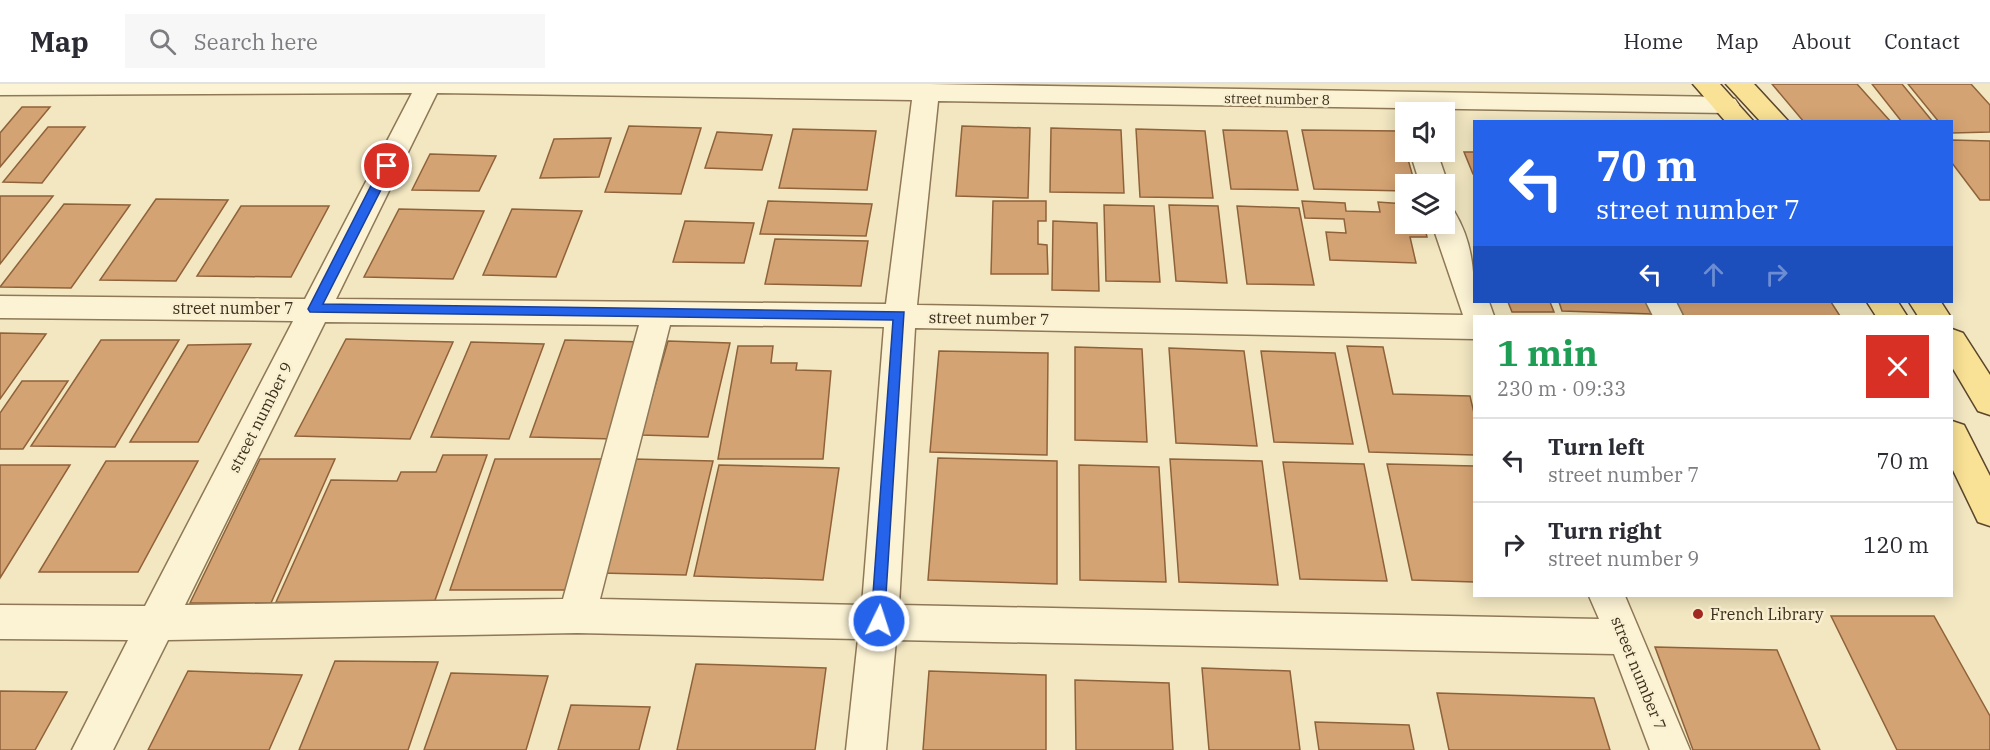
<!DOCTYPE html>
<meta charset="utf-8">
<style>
:root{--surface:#fff;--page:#f7f7f7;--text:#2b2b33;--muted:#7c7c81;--line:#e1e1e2}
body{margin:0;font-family:"IBM Plex Serif",serif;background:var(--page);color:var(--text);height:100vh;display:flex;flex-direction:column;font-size:22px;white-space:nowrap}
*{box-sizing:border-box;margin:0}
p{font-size:20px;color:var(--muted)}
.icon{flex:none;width:33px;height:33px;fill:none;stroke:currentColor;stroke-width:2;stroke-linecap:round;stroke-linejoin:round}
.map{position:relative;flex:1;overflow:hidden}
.drawer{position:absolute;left:1473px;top:231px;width:480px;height:282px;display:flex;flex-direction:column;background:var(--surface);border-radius:0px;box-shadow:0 3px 15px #0003}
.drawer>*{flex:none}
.top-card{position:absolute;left:1473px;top:36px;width:480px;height:183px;border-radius:0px;box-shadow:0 3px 15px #0003;background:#2563eb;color:#fff;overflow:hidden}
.tools{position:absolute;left:1395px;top:18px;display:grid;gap:12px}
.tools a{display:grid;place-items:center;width:60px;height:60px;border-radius:0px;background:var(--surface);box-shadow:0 3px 15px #0003;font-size:30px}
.pin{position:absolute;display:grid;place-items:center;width:51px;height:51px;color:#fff;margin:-26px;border:3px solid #fff;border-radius:50%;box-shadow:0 2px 6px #0007}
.me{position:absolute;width:66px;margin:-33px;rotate:4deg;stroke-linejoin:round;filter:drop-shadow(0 0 4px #0008)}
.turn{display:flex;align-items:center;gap:21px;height:126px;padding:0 24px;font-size:27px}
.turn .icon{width:78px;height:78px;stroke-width:2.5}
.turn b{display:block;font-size:42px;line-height:51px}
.lanes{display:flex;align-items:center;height:57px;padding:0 24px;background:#0003;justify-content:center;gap:30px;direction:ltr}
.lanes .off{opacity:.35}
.round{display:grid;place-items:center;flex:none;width:63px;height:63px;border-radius:0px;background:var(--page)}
.headline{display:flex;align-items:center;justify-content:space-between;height:102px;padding:0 24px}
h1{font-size:36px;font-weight:700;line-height:45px;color:#1e9e55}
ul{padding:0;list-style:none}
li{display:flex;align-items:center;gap:18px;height:84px;padding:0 24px;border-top:2px solid var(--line)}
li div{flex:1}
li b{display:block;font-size:22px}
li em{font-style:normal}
header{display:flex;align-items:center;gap:36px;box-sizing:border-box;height:84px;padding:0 30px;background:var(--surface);border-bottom:2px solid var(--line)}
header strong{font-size:28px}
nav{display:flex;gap:33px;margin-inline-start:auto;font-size:21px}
.search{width:420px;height:54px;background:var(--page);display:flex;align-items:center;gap:15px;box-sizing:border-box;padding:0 21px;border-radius:0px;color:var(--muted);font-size:22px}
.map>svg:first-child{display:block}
</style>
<header>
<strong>Map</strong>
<div class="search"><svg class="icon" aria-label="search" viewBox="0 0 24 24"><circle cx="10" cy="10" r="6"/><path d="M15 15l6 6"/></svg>Search here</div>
<nav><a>Home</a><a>Map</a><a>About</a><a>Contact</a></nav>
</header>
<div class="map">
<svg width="1990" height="666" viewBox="0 0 1990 666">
<rect width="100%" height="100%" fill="#f2e7c1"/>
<path fill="#d4a373" stroke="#8f623a" stroke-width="1.5" d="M1772 0H1857L1891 38H1804Z
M1872 0H1902L1933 38H1902Z
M1908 0H1971L1990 21V48L1952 49V38H1939Z
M22 23H50L0 83V49Z
M629 42 701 44 681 110 605 108Z
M962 42 1030 44 1028 114 956 112Z
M48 43H85L42 99 3 98Z
M1051 44 1121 46 1124 109 1050 108Z
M793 45 876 47 867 106 779 104Z
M1136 45 1205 47 1213 114 1140 113Z
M1223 46 1287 47 1298 106 1231 105Z
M1302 46 1400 47 1415 100H1406V107L1314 105Z
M717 48 772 51 762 86 705 84Z
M611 54 599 93 540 94 554 55Z
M1952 56 1990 57V116H1980L1952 79Z
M1464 68H1474V90H1473Z
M430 70 496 72 479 107 412 106Z
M0 112H53L0 180Z
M156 115 228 116 176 197 100 196Z
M768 117 872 120 866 152 760 150Z
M993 117H1046V137H1038V160L1047 161 1048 190H991Z
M1302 117 1345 119 1346 127 1380 128 1378 118 1406 120V140H1424L1427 153H1410L1416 179 1330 176 1326 148 1346 149 1344 135 1305 134Z
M64 120 130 121 71 204 0 203Z
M1104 121 1154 122 1160 198 1106 197Z
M1169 121 1218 122 1227 199 1176 197Z
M241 122H329L291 193 197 192Z
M1237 122 1299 124 1314 201 1247 200Z
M399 125 484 127 453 195 364 193Z
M512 125 582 127 556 193 483 191Z
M685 137 754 139 744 179 673 178Z
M1053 137 1097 139 1099 207 1052 206Z
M775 155 868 157 861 202 765 200Z
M1508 218H1550L1554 228H1512Z
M1559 218H1647L1652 230 1562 227Z
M1672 218H1831L1840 232H1679Z
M0 249 46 250 0 315Z
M346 255 453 258 410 355 295 352Z
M101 256H179L115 363 31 362Z
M565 256 645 258 615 355 530 353Z
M668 257 730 259 708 353 641 351Z
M471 258 544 260 509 355 431 353Z
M251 260 198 358H130L188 261Z
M738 262H773L771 279H797L796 286 831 287 823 375H718Z
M1347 262 1383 263 1393 310 1470 312 1474 329V371L1369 368Z
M1075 263 1142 265 1147 358 1075 356Z
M1169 264 1244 267 1257 362 1176 359Z
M939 267 1048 269 1047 371 930 368Z
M1261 267 1335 269 1353 360 1274 358Z
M22 297H68L23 365H0V329Z
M443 371H487L434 519 276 518 331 396 397 397 401 388H436Z
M938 374 1057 377V500L928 496Z
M260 375H335L271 519H190Z
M495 375H606L572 506H450Z
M633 375 713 377 686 491 600 489Z
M1170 375 1262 377 1278 501 1179 498Z
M106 377H198L138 488H39Z
M1283 378 1364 380 1387 497 1300 495Z
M1387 380 1474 382V498L1412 496Z
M0 381H70L0 494Z
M719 381 839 384 823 496 694 492Z
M1079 381 1159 383 1166 498 1080 496Z
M1831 532H1934L1990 632V666H1897Z
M1655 563 1777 566 1820 666H1693Z
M335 577 438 578 408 666H299Z
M696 580 826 584 815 666H677Z
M1202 584 1290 587 1300 666H1209Z
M188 587 302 591 269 666H148Z
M929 587 1046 591V666H923Z
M451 589 548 592 526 666H424Z
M1075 596 1169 599 1173 666H1076Z
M0 607 67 608 35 666H0Z
M1437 609 1594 614 1610 666H1449Z
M571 621 650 623 639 666H558Z
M1315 638 1409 641 1414 666H1319Z"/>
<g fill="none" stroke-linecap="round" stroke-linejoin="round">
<g stroke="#8e7856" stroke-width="3">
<path id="minor" d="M0 0H930L1726 13 1735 15 1739 21 1735 27 1726 29 938 17 917 221 1463 231 1432 140H1444V124L1454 127C1472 157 1474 184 1474 218H1489L1494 232H1474V255L915 244 899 521 1599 535 1589 512H1625L1690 666H1650L1614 570 896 556 886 666H846L858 555 577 549 168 556 113 666H72L128 556 0 555V521L145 522 293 237 0 234V212L305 215 412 9 0 11ZM437 9 912 16 886 220 336 215ZM325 238 639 241 563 515 185 521ZM670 241 884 243 862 521 600 515Z
M1410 68H1437L1448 100 1444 105V100H1420Z
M1646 218H1676L1683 232H1653Z"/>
</g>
<g stroke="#5b452b" stroke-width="3">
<path id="major" d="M1693 0H1720L1754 38H1726Z
M1726 0H1754L1789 38H1761Z
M1867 218H1898L1907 232H1876Z
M1909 218H1941L1950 232H1918Z
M1952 245 1963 249 1990 291V331L1978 327 1952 283Z
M1952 337 1964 341 1990 392V442L1978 438 1952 384Z"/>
</g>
<use href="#minor" fill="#fcf3d5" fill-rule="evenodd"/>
<use href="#major" fill="#f9e295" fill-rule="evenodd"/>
</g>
<path fill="#2563eb" stroke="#184099" stroke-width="1.5" d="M387 79 393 82 323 220 904 228 884 542 879 544 873 542 871 537 893 236 310 228 308 225 381 82Z"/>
<circle fill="#a32a20" stroke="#f9f0d1" stroke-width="2" cx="1698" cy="530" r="6"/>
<g text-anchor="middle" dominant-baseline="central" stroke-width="5" stroke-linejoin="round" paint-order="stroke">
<g font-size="14" fill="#3c2e1c" stroke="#f9f0d1">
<text transform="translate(1277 15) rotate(1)">street number 8</text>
</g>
<g font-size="16" fill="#3c2e1c" stroke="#f9f0d1">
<text x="233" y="224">street number 7</text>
<text transform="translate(989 234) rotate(1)">street number 7</text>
<text transform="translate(260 333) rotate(-63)">street number 9</text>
<text transform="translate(1639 589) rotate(68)">street number 7</text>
</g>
<g font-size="16" fill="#3c2e1c" stroke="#f9f0d1" text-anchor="start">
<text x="1710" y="530">French Library</text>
</g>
</g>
</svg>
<div class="tools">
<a><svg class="icon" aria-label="sound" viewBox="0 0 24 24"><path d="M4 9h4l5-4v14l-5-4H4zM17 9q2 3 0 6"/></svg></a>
<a><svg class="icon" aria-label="layers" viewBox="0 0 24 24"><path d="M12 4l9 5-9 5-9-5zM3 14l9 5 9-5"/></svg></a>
</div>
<div class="pin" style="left:387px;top:82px;background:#d93025"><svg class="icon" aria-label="arrive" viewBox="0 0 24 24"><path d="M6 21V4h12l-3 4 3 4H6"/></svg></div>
<svg class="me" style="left:879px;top:537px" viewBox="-20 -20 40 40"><circle r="17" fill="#2563eb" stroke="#fff" stroke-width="3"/><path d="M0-11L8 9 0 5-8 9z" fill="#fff"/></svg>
<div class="top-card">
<div class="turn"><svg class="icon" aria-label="left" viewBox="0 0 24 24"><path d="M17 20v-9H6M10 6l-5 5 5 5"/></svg><div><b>70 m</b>street number 7</div></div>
<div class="lanes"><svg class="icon" aria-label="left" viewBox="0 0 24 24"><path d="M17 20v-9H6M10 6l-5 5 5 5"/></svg><svg class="icon off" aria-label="ahead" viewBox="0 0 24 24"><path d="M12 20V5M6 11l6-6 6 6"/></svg><svg class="icon off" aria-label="right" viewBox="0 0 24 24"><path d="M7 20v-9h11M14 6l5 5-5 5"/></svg></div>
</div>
<section class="drawer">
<div class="headline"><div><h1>1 min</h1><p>230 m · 09:33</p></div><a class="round" style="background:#d93025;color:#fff"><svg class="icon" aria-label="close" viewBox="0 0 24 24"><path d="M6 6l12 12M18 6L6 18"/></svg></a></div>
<ul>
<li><svg class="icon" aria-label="left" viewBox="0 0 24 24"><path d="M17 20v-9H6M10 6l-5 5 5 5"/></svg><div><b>Turn left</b><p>street number 7</p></div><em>70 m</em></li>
<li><svg class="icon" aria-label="right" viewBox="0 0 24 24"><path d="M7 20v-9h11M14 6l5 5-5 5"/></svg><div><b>Turn right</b><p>street number 9</p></div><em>120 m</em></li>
</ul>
</section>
</div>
